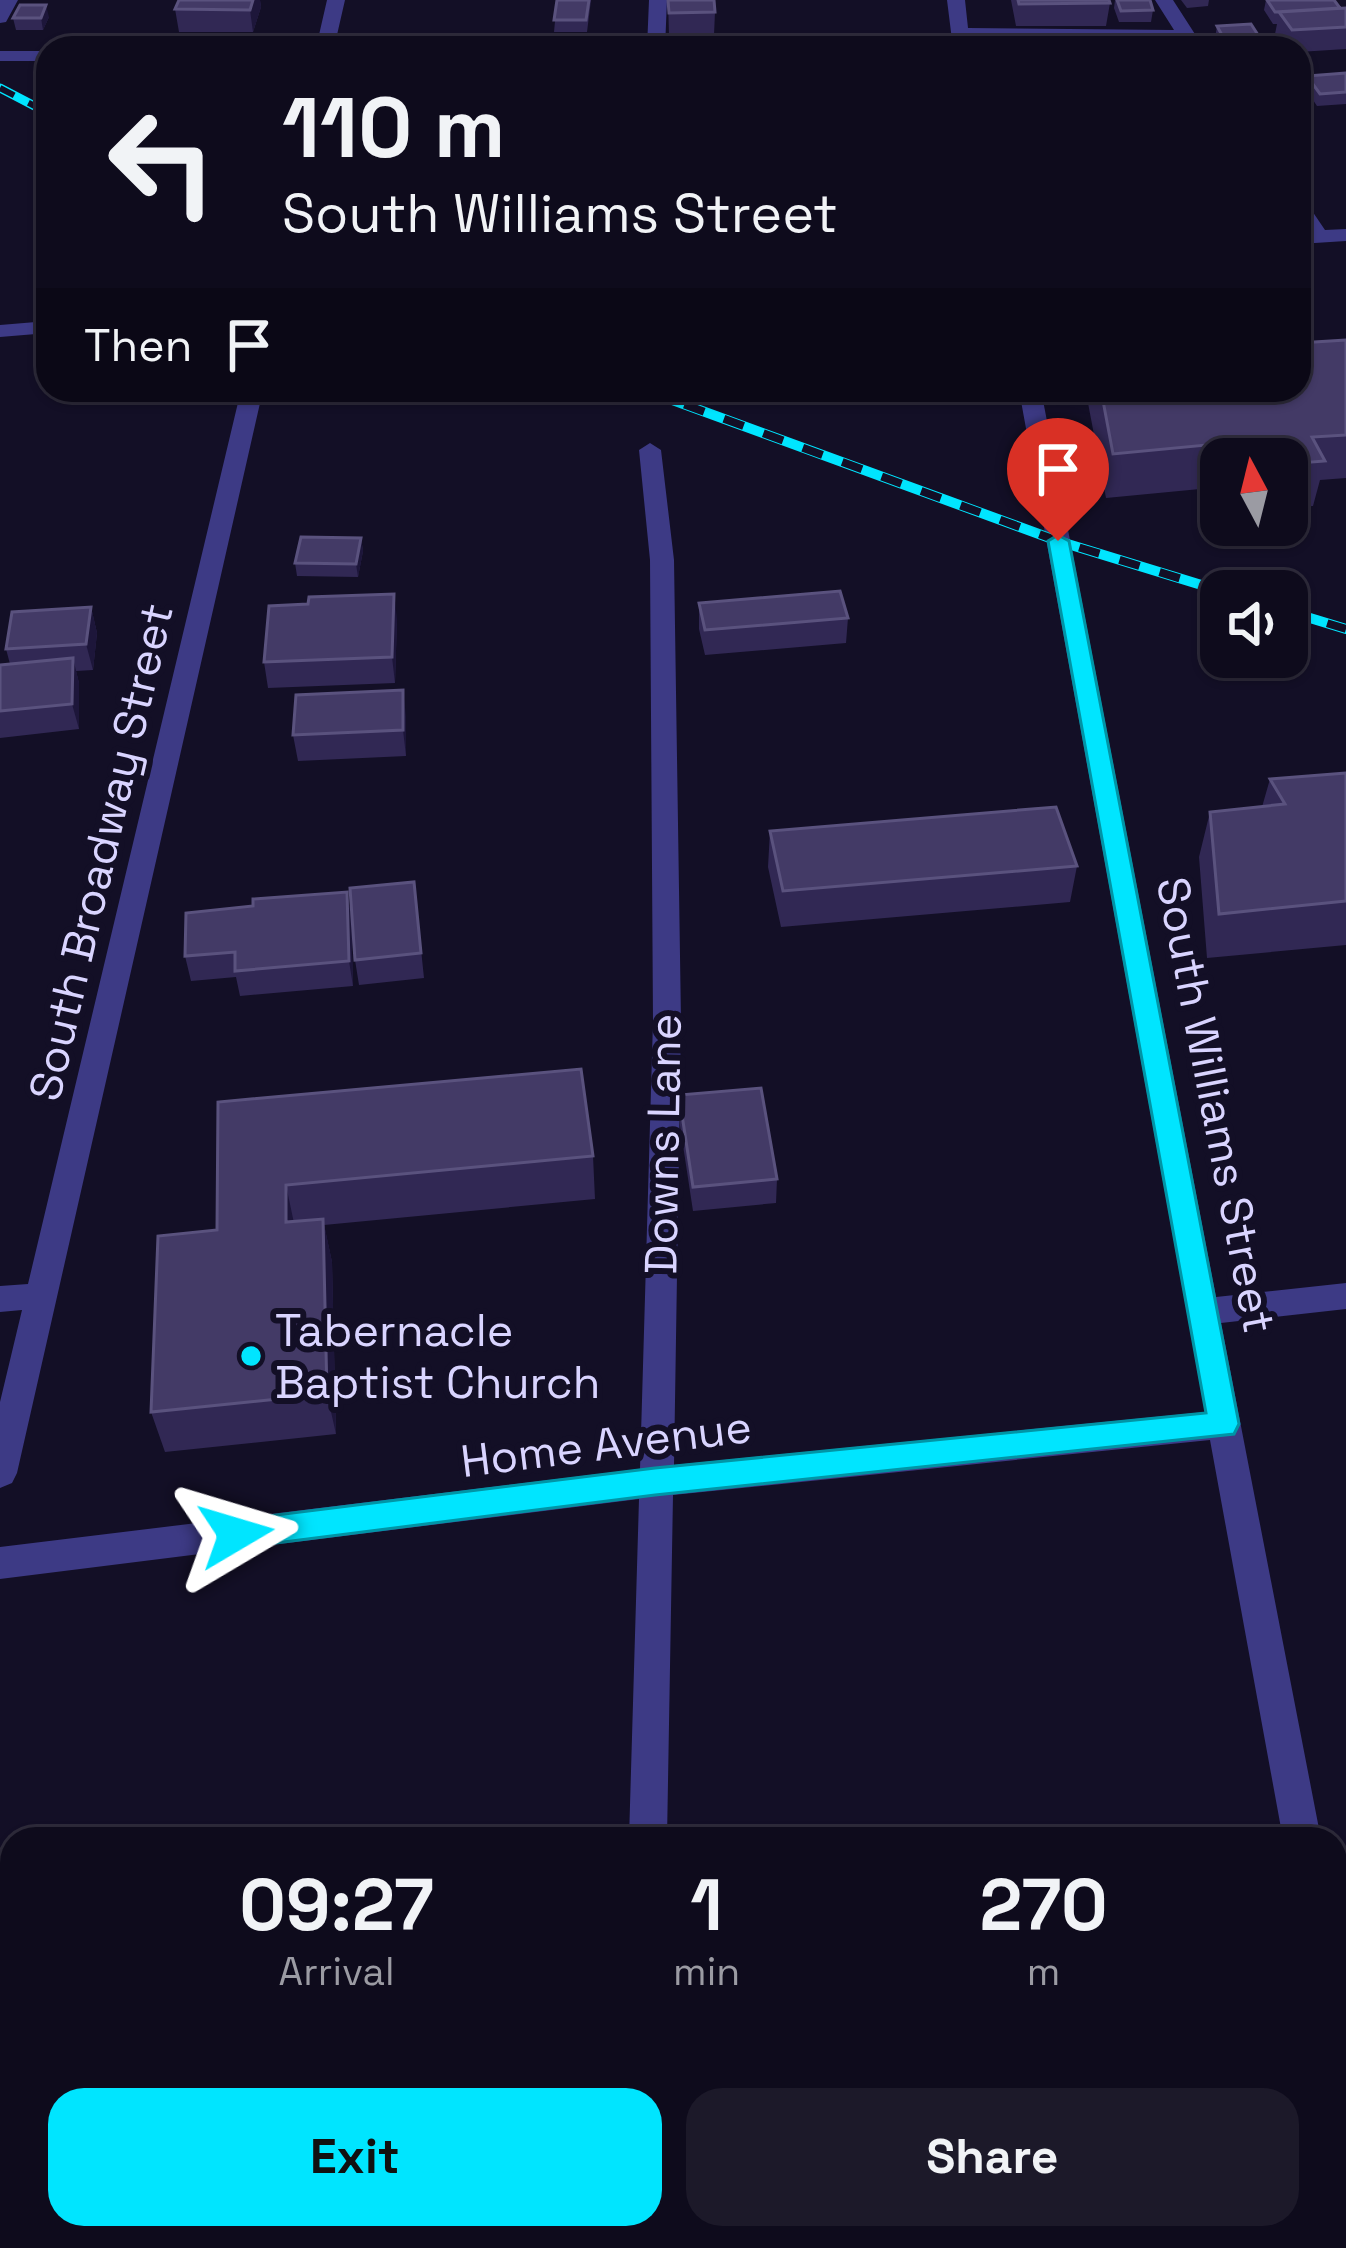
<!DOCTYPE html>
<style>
:root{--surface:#0e0b1c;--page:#1c1929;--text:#f1f3f6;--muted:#9b9ba3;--line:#2e2b3b;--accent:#00e5ff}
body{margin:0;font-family:"Space Grotesk",sans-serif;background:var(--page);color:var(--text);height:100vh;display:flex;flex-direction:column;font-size:45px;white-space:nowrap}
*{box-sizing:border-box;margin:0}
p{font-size:39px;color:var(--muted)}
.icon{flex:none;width:66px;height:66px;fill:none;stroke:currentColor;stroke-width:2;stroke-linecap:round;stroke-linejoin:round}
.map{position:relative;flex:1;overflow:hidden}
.side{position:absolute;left:0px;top:1827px;width:1347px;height:423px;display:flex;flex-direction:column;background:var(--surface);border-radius:36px 36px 0 0;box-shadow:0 3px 9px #0004,0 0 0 3px var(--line)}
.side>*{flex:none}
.hud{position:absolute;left:36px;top:36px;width:1275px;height:366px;border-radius:36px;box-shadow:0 3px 9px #0004,0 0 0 3px var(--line);background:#0e0b1c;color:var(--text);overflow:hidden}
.needle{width:78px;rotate:353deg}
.fabs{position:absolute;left:1200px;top:438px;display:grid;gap:24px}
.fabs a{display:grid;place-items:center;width:108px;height:108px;border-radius:24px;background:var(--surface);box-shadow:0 3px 9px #0004,0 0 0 3px var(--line);font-size:60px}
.pin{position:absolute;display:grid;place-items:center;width:102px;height:102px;color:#fff;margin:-123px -51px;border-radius:50% 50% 50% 0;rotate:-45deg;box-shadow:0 0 12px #0007}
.pin .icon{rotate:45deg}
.me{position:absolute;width:132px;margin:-66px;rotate:83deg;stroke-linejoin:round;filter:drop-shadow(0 0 9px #0008)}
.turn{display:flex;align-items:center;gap:42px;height:252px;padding:0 48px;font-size:54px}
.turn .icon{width:156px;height:156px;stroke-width:2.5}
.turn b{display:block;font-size:84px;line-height:102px}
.then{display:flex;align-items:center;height:114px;padding:0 48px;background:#0003;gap:24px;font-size:45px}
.eta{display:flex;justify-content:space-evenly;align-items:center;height:204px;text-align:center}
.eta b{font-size:72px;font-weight:600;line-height:84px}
.primary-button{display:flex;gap:24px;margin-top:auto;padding:24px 48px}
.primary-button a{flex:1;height:138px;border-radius:36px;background:var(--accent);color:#111;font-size:48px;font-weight:600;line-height:138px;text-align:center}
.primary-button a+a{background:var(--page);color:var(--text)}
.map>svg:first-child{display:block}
</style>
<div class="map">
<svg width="1346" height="2248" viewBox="0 0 1346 2248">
<rect width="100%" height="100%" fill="#130f26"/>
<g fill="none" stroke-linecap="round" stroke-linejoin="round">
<path fill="#3d3a85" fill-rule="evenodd" d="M0 0H18L6 22 0 23Z
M327 0H345L334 48H316Z
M649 0H667L665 48H647Z
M947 0H965L968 28 1174 30 1155 0H1173L1202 45 1186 48 1181 40 970 38 971 48H953Z
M0 51H48V61H0Z
M1299 200 1306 202 1325 230 1346 229V241L1299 244V232H1306L1299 221Z
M48 321V333L0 337V325Z
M241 390H263L17 1473 12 1483 0 1488V1402L22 1310 0 1312V1286L28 1284Z
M1019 390H1041L1216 1297 1346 1283V1309L1221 1323 1321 1839H1283L1210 1440 673 1495 667 1839H629L639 1499 0 1579V1547L640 1469 653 1021 650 560 639 450 650 443 661 450 674 560 681 1021 674 1465 1205 1412Z
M1335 1991 1346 1995V2089L1335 2085Z
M619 2238H661V2248H619Z"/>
<g stroke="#00e5ff" stroke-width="9">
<path id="rail-far1" d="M0 88 48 113"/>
</g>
<g stroke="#00e5ff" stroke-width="10">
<path id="rail" d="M645 390 1058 541 1221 591
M1287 611 1346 629"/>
</g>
<use href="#rail-far1" stroke="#130f26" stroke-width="6" stroke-dasharray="16" stroke-linecap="butt"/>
<use href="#rail" stroke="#130f26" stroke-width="8" stroke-dasharray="21" stroke-linecap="butt"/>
</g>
<path fill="#312854" d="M179 0H260L261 7 253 32H179L175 9Z
M557 0H591L587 32H554Z
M668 0 715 12 714 35H669Z
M1011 0H1109L1110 3 1106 26H1016Z
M1115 0H1150L1153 10 1151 22H1119L1114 8Z
M1181 0H1209L1208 6 1187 8Z
M1266 0H1334L1340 8H1346V49L1299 52V48H1284L1275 34 1277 24H1273L1264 10Z
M49 17 43 30H16L13 18Z
M1217 26 1258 35 1256 47 1221 48 1215 38Z
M1346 73V104L1317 106 1305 88 1307 76Z
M1299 85 1307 95 1304 107 1299 108Z
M1346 340V478L1320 480 1313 506 1287 508V459H1221V487L1106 498 1088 403 1090 390H1299Z
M361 538 363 551 358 577 297 576 295 563Z
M699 603 848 618 846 643 705 655 699 629Z
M91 607 97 633 93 670 76 671 79 683V729L0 738V665L10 664 6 649Z
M397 619 395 683 268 688 264 662Z
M406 716V756L298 761 293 735Z
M1346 773V945L1207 958 1199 857 1210 812 1262 807 1270 779Z
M770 831 1077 866 1070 902 781 927 768 867Z
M414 882 424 978 359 985 355 960Z
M347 892 351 918 353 986 240 996 236 977 191 981 185 956 253 906Z
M679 1095 777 1179 776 1203 693 1211 679 1119Z
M218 1102 593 1156 595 1199 324 1225 332 1262 336 1434 165 1452 151 1412 217 1230Z"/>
<path fill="#1d163a" d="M253 0H260L261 7 253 32 250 10Z
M46 5 49 17 43 30 41 18Z
M361 538 363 551 358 577 356 564Z
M394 594 397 619 395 683 392 657Z
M91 607 97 633 93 670 86 644Z
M73 658 79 683V729L72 704Z
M403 690 406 716V756L403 730Z
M347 892 351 918 353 986 349 961Z
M286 1185 295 1228 286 1222Z
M323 1219 332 1262 336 1434 327 1394Z"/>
<path fill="#433a66" stroke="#5a527e" stroke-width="3" d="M179 0H253L250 10 175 9Z
M557 0H589L586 20H554Z
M668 0H714L715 12 669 13Z
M1018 0H1109L1110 3 1019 4Z
M1117 0H1150L1153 10 1121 11Z
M1267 0H1334L1340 8 1275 12Z
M20 5H46L41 18H13Z
M1346 8V27L1292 30 1279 12Z
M1251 24 1258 35 1223 37 1217 26Z
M1346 73V92L1320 94 1307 76Z
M1299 85 1307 95 1299 96Z
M1346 340V435L1312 437 1325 461 1287 464V459H1257L1248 441 1113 454 1101 390H1299V343Z
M301 537 361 538 356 564 295 563Z
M840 591 848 618 705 630 699 603Z
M394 594 392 657 264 662 269 606 308 604 309 597Z
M91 607 86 644 6 649 12 612Z
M73 658 72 704 0 711V665Z
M403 690V730L293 735 296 695Z
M1346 773V901L1219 914 1210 812 1285 804 1270 779Z
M1056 807 1077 866 783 891 770 831Z
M414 882 421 953 355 960 350 888Z
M347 892 349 961 235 971V952L185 956 186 913 253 906V899Z
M581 1069 593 1156 286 1185V1222L323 1219 327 1394 151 1412 158 1236 217 1230 218 1102Z
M761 1088 777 1179 693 1187 679 1095Z"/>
<path fill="#00e5ff" stroke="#0095a6" stroke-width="3" d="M1058 535 1069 541 1239 1424 1234 1434 655 1495 236 1548 225 1544 221 1534 225 1524 236 1520 655 1468 1206 1413 1048 541Z"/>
<circle fill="#00e5ff" stroke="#130f26" stroke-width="4.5" cx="251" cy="1356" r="12"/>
<g text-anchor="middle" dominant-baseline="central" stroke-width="12" stroke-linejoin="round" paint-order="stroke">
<g font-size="45" fill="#d9d4ff" stroke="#130f26">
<text transform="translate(101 852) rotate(-77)">South Broadway Street</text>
<text transform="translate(1216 1105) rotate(79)">South Williams Street</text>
<text transform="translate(663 1144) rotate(-89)">Downs Lane</text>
<text transform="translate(606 1444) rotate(-7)">Home Avenue</text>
</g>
<g font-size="45" fill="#d9d4ff" stroke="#130f26" text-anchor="start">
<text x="275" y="1330">Tabernacle<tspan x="275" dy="52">Baptist Church</tspan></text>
</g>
</g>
</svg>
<div class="fabs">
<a><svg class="needle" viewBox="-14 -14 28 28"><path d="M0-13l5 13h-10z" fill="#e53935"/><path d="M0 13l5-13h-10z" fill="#9b9ba3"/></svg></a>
<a><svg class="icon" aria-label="sound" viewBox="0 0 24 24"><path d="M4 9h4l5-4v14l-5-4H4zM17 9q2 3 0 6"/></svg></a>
</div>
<div class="pin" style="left:1058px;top:541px;background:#d93025"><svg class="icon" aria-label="arrive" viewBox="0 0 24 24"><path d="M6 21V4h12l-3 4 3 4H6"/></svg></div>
<svg class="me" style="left:236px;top:1534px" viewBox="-20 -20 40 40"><path d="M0-17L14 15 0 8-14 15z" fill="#00e5ff" stroke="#fff" stroke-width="4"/></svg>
<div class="hud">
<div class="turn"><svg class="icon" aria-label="left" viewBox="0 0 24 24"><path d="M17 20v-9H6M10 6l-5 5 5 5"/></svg><div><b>110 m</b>South Williams Street</div></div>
<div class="then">Then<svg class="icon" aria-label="arrive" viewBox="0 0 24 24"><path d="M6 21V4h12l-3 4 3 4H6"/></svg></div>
</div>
<section class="side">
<div class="eta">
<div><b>09:27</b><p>Arrival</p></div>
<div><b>1</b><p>min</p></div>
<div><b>270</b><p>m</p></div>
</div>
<div class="primary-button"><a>Exit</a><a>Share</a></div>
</section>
</div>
